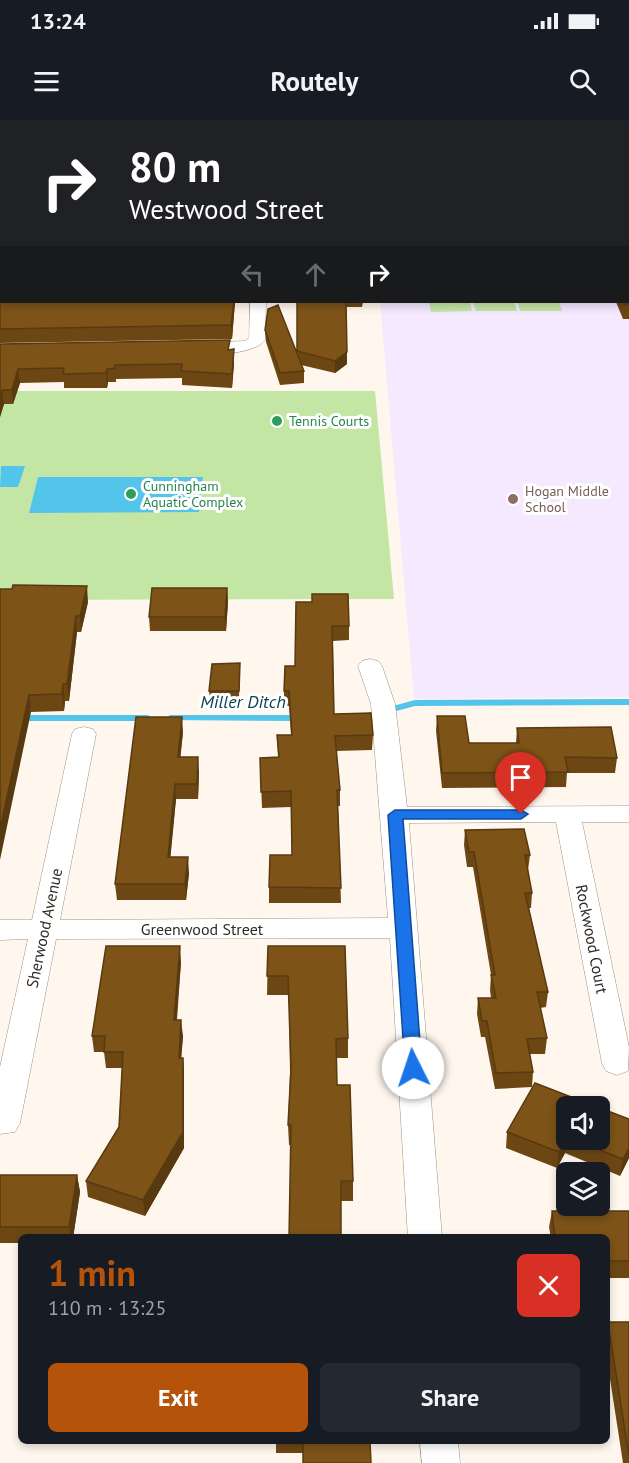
<!DOCTYPE html>
<meta charset="utf-8">
<style>
:root{--surface:#171b24;--page:#242831;--text:#f1f3f6;--muted:#9ea1a6;--accent:#b45309}
body{margin:0;font-family:"PT Sans",sans-serif;background:var(--page);color:var(--text);height:100vh;display:flex;flex-direction:column;font-size:22px;white-space:nowrap}
*{box-sizing:border-box;margin:0}
p{font-size:20px;color:var(--muted)}
.icon{flex:none;width:33px;height:33px;fill:none;stroke:currentColor;stroke-width:2;stroke-linecap:round;stroke-linejoin:round}
.map{position:relative;flex:1;overflow:hidden}
.side{position:absolute;left:18px;top:1114px;width:592px;height:210px;display:flex;flex-direction:column;background:var(--surface);border-radius:9px;box-shadow:0 3px 9px #0003}
.side>*{flex:none}
.hud{position:absolute;left:0px;top:0px;width:630px;height:183px;box-shadow:0 3px 9px #0003;background:#202124;color:#fff;overflow:hidden}
.tools{position:absolute;left:556px;top:976px;display:grid;gap:12px}
.tools a{display:grid;place-items:center;width:54px;height:54px;border-radius:9px;background:var(--surface);box-shadow:0 3px 9px #0003;font-size:30px}
.pin{position:absolute;display:grid;place-items:center;width:51px;height:51px;color:#fff;margin:-62px -26px;border-radius:50% 50% 50% 0;rotate:-45deg;box-shadow:0 0 6px #0007}
.pin .icon{rotate:45deg}
.me{position:absolute;width:66px;margin:-33px;rotate:356deg;stroke-linejoin:round;filter:drop-shadow(0 0 4px #0008)}
.turn{display:flex;align-items:center;gap:21px;height:126px;padding:0 30px;font-size:27px}
.turn .icon{width:78px;height:78px;stroke-width:2.5}
.turn b{display:block;font-size:42px;line-height:51px}
.lanes{display:flex;align-items:center;height:57px;padding:0 30px;background:#0003;justify-content:center;gap:30px;direction:ltr}
.lanes .off{opacity:.35}
.round{display:grid;place-items:center;flex:none;width:63px;height:63px;border-radius:9px;background:var(--page)}
.overview{display:flex;align-items:center;justify-content:space-between;height:102px;padding:0 30px}
h1{font-size:36px;font-weight:800;line-height:45px;color:var(--accent)}
.action{display:flex;gap:12px;margin-top:auto;padding:12px 30px}
.action a{flex:1;height:69px;border-radius:9px;background:var(--accent);color:#fff;font-size:24px;font-weight:800;line-height:69px;text-align:center}
.action a+a{background:var(--page);color:var(--text)}
.status{display:flex;justify-content:space-between;align-items:center;height:42px;padding:0 30px;background:var(--surface);direction:ltr}
.status svg{height:16px;fill:currentColor}
header{display:flex;justify-content:space-between;align-items:center;height:78px;padding:0 30px;background:var(--surface);font-size:27px;font-weight:800}
.map>svg:first-child{display:block}
</style>
<div class="status"><b>13:24</b><svg viewBox="0 0 49 12"><path d="M0 12V9h3v3zM5 12V6h3v6zM10 12V3h3v9zM15 12V0h3v12zM26 1h20v11H26zM47 4h2v5h-2z"/></svg></div>
<header><svg class="icon" aria-label="menu" viewBox="0 0 24 24"><path d="M4 6h16M4 12h16M4 18h16"/></svg>Routely<svg class="icon" aria-label="search" viewBox="0 0 24 24"><circle cx="10" cy="10" r="6"/><path d="M15 15l6 6"/></svg></header>
<div class="map">
<svg width="629" height="1343" viewBox="0 0 629 1343">
<rect width="100%" height="100%" fill="#fff7ee"/>
<path fill="#f4e9ff" d="M629 95V577L414 579 380 182H628Z"/>
<path fill="#c4e6a5" d="M429 182H470L472 191 431 192Z
M473 182H514L517 191H476Z
M518 182H559L562 191H520Z
M0 271H375L394 479 0 480Z"/>
<path fill="#53c4ea" d="M1 346H25L18 367H0Z
M38 357H203L199 392 29 393Z"/>
<g fill="none" stroke-linecap="round" stroke-linejoin="round">
<path fill="#53c4ea" fill-rule="evenodd" d="M629 579V585L415 586 359 601 355 598 356 596 415 580Z
M0 595H148L152 598 148 601H0Z
M170 595H301L305 598 301 601 167 600 166 598Z"/>
<g stroke="#9e9285" stroke-width="1">
<path id="street" d="M108 0H120V2H108Z
M430 0H442V2H430Z
M575 0H587L588 2H576Z
M250 182H266L265 220C254 235 208 236 190 232L188 228 196 223 245 221 249 218Z
M370 539 378 541 382 546 395 584 407 687 629 686V702H582L629 927 628 951 617 955 606 951 602 943 556 702 409 703 442 1118H408L390 818 56 819 20 1003 15 1012 0 1014V947L28 819 0 820V800H32L72 614 75 609 84 607 93 609 96 614 60 800 388 798 371 584 358 546 362 541Z
M420 1322H458L460 1343H422Z"/>
</g>
<g stroke="#9e9285" stroke-width="1">
<path id="secondary" d="M628 82H629V92H628Z
M0 83H2V93H0Z"/>
</g>
<use href="#street" fill="#fff" fill-rule="evenodd"/>
<use href="#secondary" fill="#fff" fill-rule="evenodd"/>
</g>
<path fill="#6c4714" d="M610 0H629V37L628 2H610Z
M0 22H2V74H0Z
M629 93V199H623L616 182H628Z
M0 118H2V182H235L232 219 0 223Z
M297 182H363L362 187H346L347 244 335 253 301 245 304 251V263L280 265 266 222 265 210 297 235Z
M0 224 230 230 234 243 232 268 182 265V258L116 259V262H108L107 268H64V262L20 263 13 284H4L0 297Z
M227 468 228 482 226 511H150L149 497Z
M0 469 88 482 81 512H77L69 581H65L64 591 31 592Z
M312 482 349 506V520L333 521 334 594 373 615 372 630 336 631 340 670V686H338L341 783H269V767L292 735 291 687 262 688 260 638 278 637 277 615H291L289 586H284V571L295 546Z
M240 551 239 578H210L209 571Z
M437 596 469 623H516L517 608 617 638 615 653H567L566 667 442 668 436 611Z
M183 612 180 637 199 652 198 679H176L170 737 189 753 186 780H117L115 764Z
M465 710 530 735 528 750 532 773 531 788H529L548 872 546 887 540 888 547 918 545 934H530L533 952 532 967 495 969 485 917H481L477 894 478 878H491L490 870 491 855 473 747H467L464 725Z
M268 826 348 918V938H337V965L353 1061V1081H341L291 1025H289L288 1005 290 953 289 875H267Z
M181 842 177 900 183 916 181 938H183L184 954V1028L145 1096 88 1077 86 1061 119 1007 122 948H106L104 932H94L92 916Z
M567 987V1020H600L629 1038 620 1056 565 1033 557 1048 506 1028 507 1012Z
M0 1055H77L80 1072 73 1118H21V1123H0Z
M552 1091H629V1158H608V1118H551L549 1107Z
M608 1202H629V1343H623L608 1246Z
M276 1322H370L303 1333H276Z"/>
<path fill="#583a10" d="M292 0H321L317 2H287Z
M0 138 2 147V151L0 152Z
M234 182H235L232 219 231 205Z
M234 229V243L232 268V254Z
M347 232V244L335 253V241Z
M18 249 20 263 13 284 12 270Z
M107 249 108 262 107 268 106 253Z
M2 270 4 284 0 297V276Z
M87 466 88 482 81 512 80 496Z
M227 468 228 482 226 511 225 497Z
M76 496 77 512 69 581 67 564Z
M63 564 65 581 64 591 62 574Z
M29 575 31 592 0 740V709Z
M182 597 183 612 179 652 178 637Z
M198 637 199 652 198 679 197 664Z
M175 664 176 679 169 753 168 737Z
M188 737 189 753 186 780 185 764Z
M180 826 181 842 175 916 174 900Z
M181 900 183 916 180 954 179 938Z
M183 938 184 954V1028L145 1096 143 1080Z
M567 1017 565 1033 557 1048 559 1032Z
M629 1028V1038L620 1056 623 1039Z
M77 1055 80 1072 73 1118H71L69 1107Z"/>
<path fill="#7d5317" stroke="#583a10" stroke-width="1.5" d="M46 0H72V2H46Z
M137 0H187L186 2H137Z
M231 0H292L287 2H231Z
M375 0H413V2H375Z
M462 0H565V2H463Z
M619 0H629V16L628 2H620Z
M0 22H2V62H0Z
M628 93 629 184H624V182H628Z
M0 118H2V144L0 138Z
M2 150V182H234L231 205 0 209V151Z
M297 182H346L347 232 335 241 297 231Z
M278 185 304 251 280 253 265 210 268 189Z
M230 220 228 230 234 229 232 254 181 251 182 244 115 245V248L107 249 106 253 63 254 64 248 18 249 12 270H2L0 276V224Z
M13 465 87 466 80 496H76L67 564H63L62 574 29 575 0 709V469H12Z
M152 468H227L225 497H149Z
M312 474H348L349 506H332L334 594 371 593 373 615 335 616 340 670H337L341 768 269 767 270 735H292L291 671 261 672 260 638 279 637 277 615H292L289 571H284L285 546H295L296 482H312Z
M240 543 239 571H209L212 544Z
M437 596H465L469 623H519L517 608 611 607 617 638 565 637 568 652 442 653Z
M136 597H182L178 637H198L197 664H175L168 737H188L185 764H115Z
M524 709 530 735H525L532 773H525L548 872H537L547 918 527 919 533 952 496 953 487 901H482L478 878H496L491 855H495L474 732H469L465 710Z
M106 826H180L174 900H181L179 938H183V1012L143 1080 86 1061 119 1007 123 932H104L105 916H92Z
M268 826H345L348 918 336 919 337 965H350L353 1061H341V1118H289L291 1005H288L291 949 288 856H267Z
M535 963 597 987H567V1017L559 1032 507 1012Z
M600 988 629 999V1028L623 1039 574 1020H600Z
M0 1055H77L69 1107H0Z
M552 1091H629V1141H608V1118H555Z
M608 1202H629V1336L608 1203Z
M303 1322H370L371 1343H303Z"/>
<path fill="#1a73e8" stroke="#114b97" stroke-width="1.5" d="M395 690H521L528 694 521 699H403L422 948 413 954 405 948 388 695Z"/>
<g fill="#2e9e5b" stroke="#fff" stroke-width="2">
<circle cx="277" cy="301" r="6"/>
<circle cx="131" cy="374" r="6"/>
</g>
<circle fill="#8d6e63" stroke="#fff" stroke-width="2" cx="513" cy="379" r="6"/>
<g text-anchor="middle" dominant-baseline="central" stroke-width="6" stroke-linejoin="round" paint-order="stroke">
<g font-size="14" fill="#27864d" stroke="#fff" text-anchor="start">
<text x="289" y="301">Tennis Courts</text>
<text x="143" y="366">Cunningham<tspan x="143" dy="16">Aquatic Complex</tspan></text>
</g>
<g font-size="14" fill="#785e54" stroke="#fff" text-anchor="start">
<text x="525" y="371">Hogan Middle<tspan x="525" dy="16">School</tspan></text>
</g>
<g font-size="16" fill="#312c27" stroke="#fff">
<text transform="translate(44 808) rotate(-78)">Sherwood Avenue</text>
<text x="202" y="809">Greenwood Street</text>
<text transform="translate(592 819) rotate(79)">Rockwood Court</text>
</g>
<g font-size="18" font-style="italic" fill="#0e4151" stroke="#fff">
<text x="243" y="581">Miller Ditch</text>
</g>
</g>
</svg>
<div class="tools">
<a><svg class="icon" aria-label="sound" viewBox="0 0 24 24"><path d="M4 9h4l5-4v14l-5-4H4zM17 9q2 3 0 6"/></svg></a>
<a><svg class="icon" aria-label="layers" viewBox="0 0 24 24"><path d="M12 4l9 5-9 5-9-5zM3 14l9 5 9-5"/></svg></a>
</div>
<div class="pin" style="left:521px;top:694px;background:#d93025"><svg class="icon" aria-label="arrive" viewBox="0 0 24 24"><path d="M6 21V4h12l-3 4 3 4H6"/></svg></div>
<svg class="me" style="left:413px;top:948px" viewBox="-20 -20 40 40"><circle r="19" fill="#fff"/><path d="M0-13L10 11 0 6-10 11z" fill="#1a73e8"/></svg>
<div class="hud">
<div class="turn"><svg class="icon" aria-label="right" viewBox="0 0 24 24"><path d="M7 20v-9h11M14 6l5 5-5 5"/></svg><div><b>80 m</b>Westwood Street</div></div>
<div class="lanes"><svg class="icon off" aria-label="left" viewBox="0 0 24 24"><path d="M17 20v-9H6M10 6l-5 5 5 5"/></svg><svg class="icon off" aria-label="ahead" viewBox="0 0 24 24"><path d="M12 20V5M6 11l6-6 6 6"/></svg><svg class="icon" aria-label="right" viewBox="0 0 24 24"><path d="M7 20v-9h11M14 6l5 5-5 5"/></svg></div>
</div>
<section class="side">
<div class="overview"><div><h1>1 min</h1><p>110 m · 13:25</p></div><a class="round" style="background:#d93025;color:#fff"><svg class="icon" aria-label="close" viewBox="0 0 24 24"><path d="M6 6l12 12M18 6L6 18"/></svg></a></div>
<div class="action"><a>Exit</a><a>Share</a></div>
</section>
</div>
